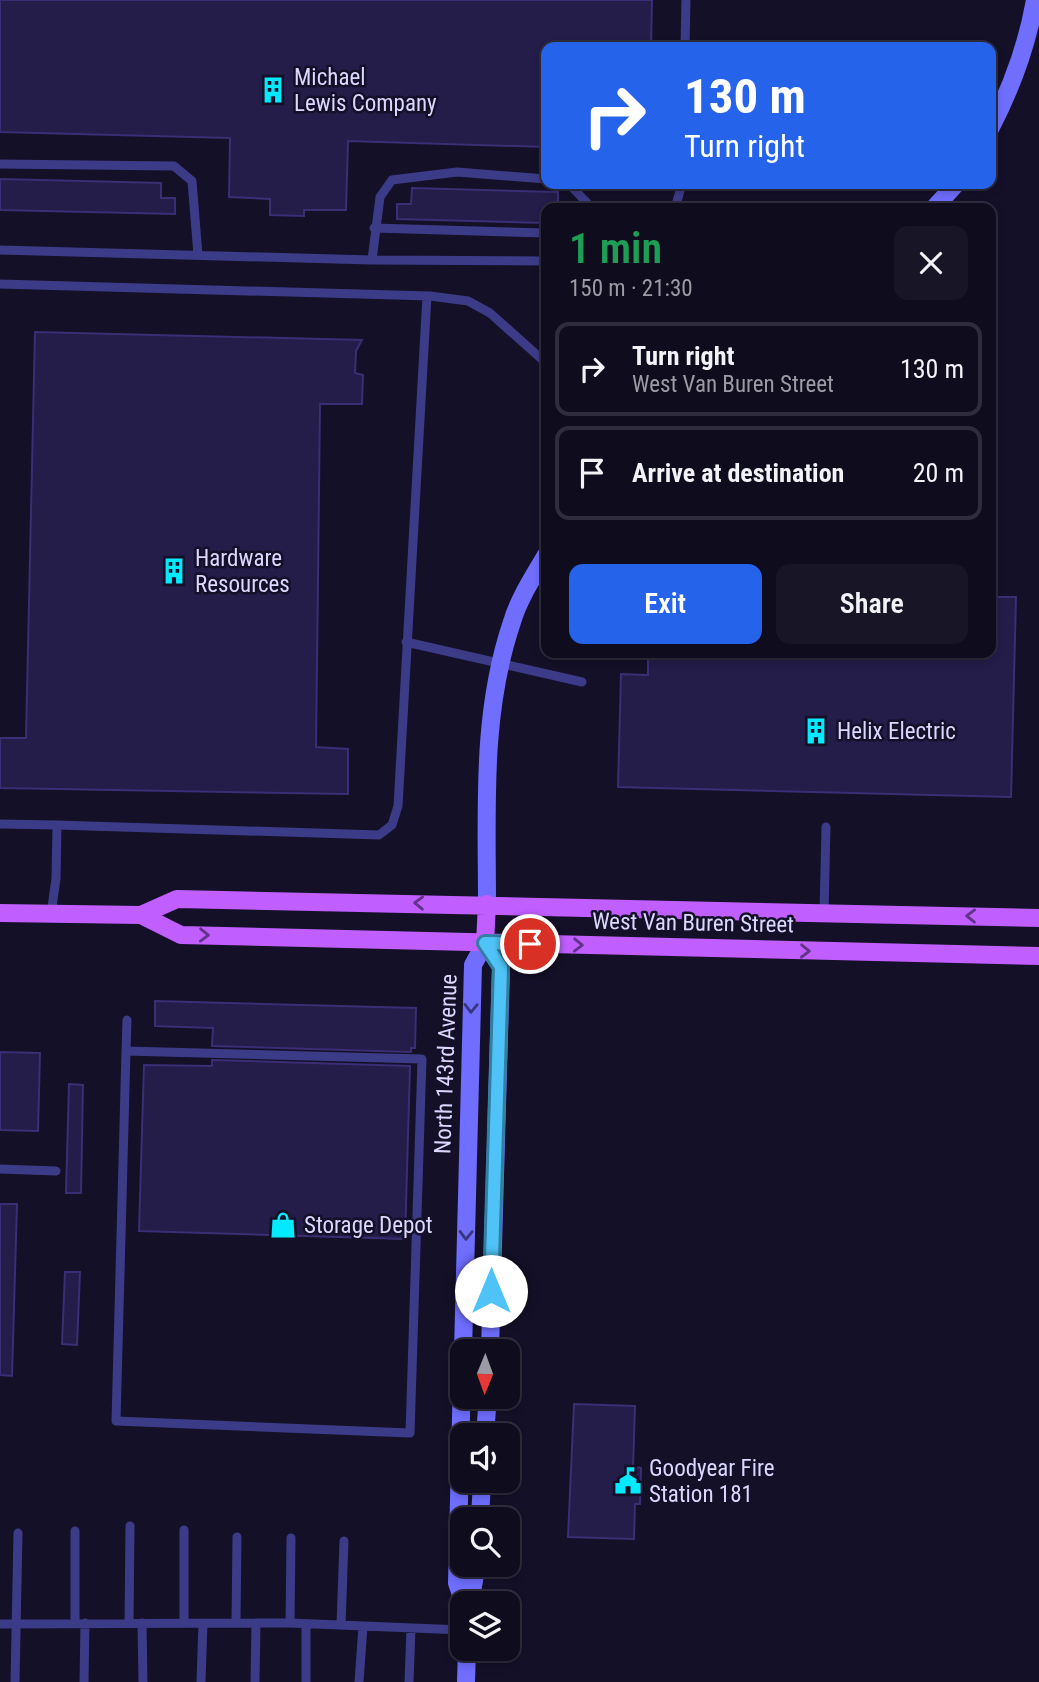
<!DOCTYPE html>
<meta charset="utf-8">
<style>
:root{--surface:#0f0c1e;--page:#181527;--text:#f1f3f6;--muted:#9b9ba4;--line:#2f2c3c;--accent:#2563eb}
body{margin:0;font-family:"Roboto Condensed",sans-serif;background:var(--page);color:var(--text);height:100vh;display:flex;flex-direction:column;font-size:26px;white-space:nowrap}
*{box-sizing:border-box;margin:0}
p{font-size:23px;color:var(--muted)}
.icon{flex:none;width:38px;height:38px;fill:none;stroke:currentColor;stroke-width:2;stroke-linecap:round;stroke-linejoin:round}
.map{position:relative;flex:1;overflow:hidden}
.panel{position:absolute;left:541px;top:203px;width:455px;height:455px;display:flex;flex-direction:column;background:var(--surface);border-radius:14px;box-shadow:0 4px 10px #0003,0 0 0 2px var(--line)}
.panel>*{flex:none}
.banner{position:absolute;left:541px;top:42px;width:455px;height:147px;border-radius:14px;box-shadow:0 4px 10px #0003,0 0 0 2px var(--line);background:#2563eb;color:#fff;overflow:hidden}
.needle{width:46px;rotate:181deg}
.fabs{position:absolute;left:450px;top:1339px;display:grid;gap:14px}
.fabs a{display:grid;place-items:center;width:70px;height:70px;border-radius:14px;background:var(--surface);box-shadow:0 4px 10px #0003,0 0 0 2px var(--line);font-size:35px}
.pin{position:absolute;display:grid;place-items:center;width:60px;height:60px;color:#fff;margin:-30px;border:4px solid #fff;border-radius:50%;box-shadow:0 2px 7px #0007}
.me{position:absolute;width:77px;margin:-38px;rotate:0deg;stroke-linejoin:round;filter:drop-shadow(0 0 5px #0008)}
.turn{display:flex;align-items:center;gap:24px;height:147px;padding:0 28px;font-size:32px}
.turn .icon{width:91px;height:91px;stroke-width:2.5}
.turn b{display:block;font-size:49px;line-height:60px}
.round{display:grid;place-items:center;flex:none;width:74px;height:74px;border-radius:14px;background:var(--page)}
.headline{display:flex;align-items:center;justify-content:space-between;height:119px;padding:0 28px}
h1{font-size:42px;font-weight:600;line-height:52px;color:#1e9e55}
.button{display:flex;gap:14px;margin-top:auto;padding:14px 28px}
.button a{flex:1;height:80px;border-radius:14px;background:var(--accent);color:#fff;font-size:28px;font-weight:600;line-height:80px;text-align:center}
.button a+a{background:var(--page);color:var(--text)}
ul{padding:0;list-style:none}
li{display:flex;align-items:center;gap:21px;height:94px;margin:0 14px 10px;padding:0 14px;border:4px solid var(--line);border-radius:14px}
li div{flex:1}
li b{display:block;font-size:26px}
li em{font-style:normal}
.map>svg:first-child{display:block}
</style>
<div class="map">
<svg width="1039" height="1682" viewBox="0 0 1039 1682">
<rect width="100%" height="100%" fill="#141028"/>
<path fill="#241c49" stroke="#3b2e75" stroke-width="2" d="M0 0H652L651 47H546V147L348 141 346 210H304V216L270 215V199L229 197 230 138 0 132Z
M0 179 161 183V198H175V214L0 210Z
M412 188 558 192V208H546V223L397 219V204H411Z
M35 332 362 340 356 351 355 373 363 375 362 404H320L316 747 348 749V794L0 788V738H26Z
M990 597H1016L1011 797 618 787 621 674 648 675V653H990Z
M155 1001 416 1008 415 1048H411V1052L212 1046 213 1028 155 1026Z
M0 1052 40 1053 38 1131 0 1130Z
M212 1060 410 1066 405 1239 139 1231 144 1065 212 1066Z
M69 1084 83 1085 81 1193H66Z
M0 1204H17L12 1376 0 1375Z
M65 1272H80L77 1345 62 1344Z
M574 1404 635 1406 633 1467 641 1468 640 1504H635L634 1539 568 1537Z"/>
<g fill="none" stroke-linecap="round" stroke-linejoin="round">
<path stroke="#3c3b87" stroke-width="9" d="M685 47 686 0
M0 164 174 166 192 181 198 255
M569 184 592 208
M675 208 682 184
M374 228 546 233
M0 250 372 260 380 197 392 180 457 172 546 179
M372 260 546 261
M0 284 430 296 468 301 490 313 546 363
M406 642 582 682
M0 824 57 825 56 879 51 914
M57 825 379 835 392 825 398 806 427 296
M824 913 826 827
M126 1051 422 1059 410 1433 116 1421 126 1051 127 1020
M0 1169 56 1171
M184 1530V1623
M75 1531V1623
M129 1623 130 1526
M142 1623 143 1682
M236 1623 237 1537
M290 1623 291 1538
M0 1624 290 1623 462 1630
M341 1625 344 1541
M15 1682 18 1533
M84 1682 85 1623
M201 1682 203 1623
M255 1682 256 1623
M306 1682V1624
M359 1682 363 1626
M409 1682 411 1628"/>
<path stroke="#6f6eff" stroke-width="18" d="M990 129C1012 87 1027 46 1035 0
M934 208 956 184
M487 904C487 809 481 713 512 622 519 598 534 576 546 555
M463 1351 473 965 485 943 501 966 490 1351
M462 1375 457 1583 464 1603
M485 1435 488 1396
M480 1519 482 1480
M470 1603 477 1564
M466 1682 467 1648"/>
<path stroke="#c05eff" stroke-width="18" d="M0 913 141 915 177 899 1039 918
M141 915 181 935 1039 956
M485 943 487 904"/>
</g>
<defs><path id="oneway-chevron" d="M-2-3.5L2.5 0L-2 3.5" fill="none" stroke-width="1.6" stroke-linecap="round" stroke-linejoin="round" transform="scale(1.75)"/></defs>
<g stroke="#613389">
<use href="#oneway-chevron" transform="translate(419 903) rotate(-179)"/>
<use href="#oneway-chevron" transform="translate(971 916) rotate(-179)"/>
<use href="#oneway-chevron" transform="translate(204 935) rotate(1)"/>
<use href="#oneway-chevron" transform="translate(578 945) rotate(1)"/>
<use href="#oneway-chevron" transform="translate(805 951) rotate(1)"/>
</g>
<g stroke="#38367e">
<use href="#oneway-chevron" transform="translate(471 1008) rotate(91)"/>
<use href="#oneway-chevron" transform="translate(466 1235) rotate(91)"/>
</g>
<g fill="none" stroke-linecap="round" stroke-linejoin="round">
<g stroke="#337fa1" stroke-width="18">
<path id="route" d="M491 1291 501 967 485 943 530 944"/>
</g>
<use href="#route" stroke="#4fc3f7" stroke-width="12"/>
</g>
<defs>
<g id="building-bare" transform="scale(2.1)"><path d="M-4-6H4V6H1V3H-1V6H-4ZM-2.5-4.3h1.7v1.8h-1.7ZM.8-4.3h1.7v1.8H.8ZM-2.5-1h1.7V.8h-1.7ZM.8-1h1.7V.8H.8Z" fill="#03eaff" stroke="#141028" stroke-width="2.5" paint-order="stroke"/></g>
<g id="shop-bare" transform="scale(2.1)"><path d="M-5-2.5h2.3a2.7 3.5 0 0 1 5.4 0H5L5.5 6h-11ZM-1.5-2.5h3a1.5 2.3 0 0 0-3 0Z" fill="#03eaff" stroke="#141028" stroke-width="2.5" paint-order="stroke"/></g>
<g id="civic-bare" transform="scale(2.1)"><path d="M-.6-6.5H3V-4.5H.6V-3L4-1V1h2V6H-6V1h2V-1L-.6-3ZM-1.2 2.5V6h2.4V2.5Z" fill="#03eaff" stroke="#141028" stroke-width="2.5" paint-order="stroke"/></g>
</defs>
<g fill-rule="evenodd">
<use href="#building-bare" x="273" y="90"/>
<use href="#building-bare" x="174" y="571"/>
<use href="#building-bare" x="816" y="731"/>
<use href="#shop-bare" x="283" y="1225"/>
<use href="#civic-bare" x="628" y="1481"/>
</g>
<g text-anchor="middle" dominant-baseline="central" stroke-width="5" stroke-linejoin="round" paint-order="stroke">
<g font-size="23" fill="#dbd7ff" stroke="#141028" text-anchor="start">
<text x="294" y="77">Michael<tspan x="294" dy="26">Lewis Company</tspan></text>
<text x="195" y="558">Hardware<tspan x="195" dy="26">Resources</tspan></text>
<text x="837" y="731">Helix Electric</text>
<text x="304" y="1225">Storage Depot</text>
<text x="649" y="1468">Goodyear Fire<tspan x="649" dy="26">Station 181</tspan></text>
</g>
<g font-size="23" fill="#dbd7ff" stroke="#141028">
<text transform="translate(693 923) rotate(1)">West Van Buren Street</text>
<text transform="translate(446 1064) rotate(-88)">North 143rd Avenue</text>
</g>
</g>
</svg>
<div class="fabs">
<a><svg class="needle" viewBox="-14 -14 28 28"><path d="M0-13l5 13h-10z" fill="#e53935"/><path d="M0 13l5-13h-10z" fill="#9b9ba4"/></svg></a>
<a><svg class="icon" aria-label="sound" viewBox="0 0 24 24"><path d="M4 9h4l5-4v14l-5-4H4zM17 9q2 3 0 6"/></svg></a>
<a><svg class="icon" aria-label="search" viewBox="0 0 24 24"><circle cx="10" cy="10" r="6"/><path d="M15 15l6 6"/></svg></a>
<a><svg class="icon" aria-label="layers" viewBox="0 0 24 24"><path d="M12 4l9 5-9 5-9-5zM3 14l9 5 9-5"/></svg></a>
</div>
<div class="pin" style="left:530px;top:944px;background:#d93025"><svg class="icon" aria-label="arrive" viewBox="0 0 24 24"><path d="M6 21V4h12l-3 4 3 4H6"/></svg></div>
<svg class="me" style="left:491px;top:1291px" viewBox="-20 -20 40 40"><circle r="19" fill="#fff"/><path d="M0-13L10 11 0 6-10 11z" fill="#4fc3f7"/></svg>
<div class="banner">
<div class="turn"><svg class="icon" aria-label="right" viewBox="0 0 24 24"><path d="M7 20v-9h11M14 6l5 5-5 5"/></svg><div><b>130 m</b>Turn right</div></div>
</div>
<section class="panel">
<div class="headline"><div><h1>1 min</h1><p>150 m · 21:30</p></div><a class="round"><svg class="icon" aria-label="close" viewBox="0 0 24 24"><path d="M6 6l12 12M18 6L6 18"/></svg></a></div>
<ul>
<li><svg class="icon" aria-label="right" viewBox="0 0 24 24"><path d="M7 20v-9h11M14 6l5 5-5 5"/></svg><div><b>Turn right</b><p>West Van Buren Street</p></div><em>130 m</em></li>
<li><svg class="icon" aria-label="arrive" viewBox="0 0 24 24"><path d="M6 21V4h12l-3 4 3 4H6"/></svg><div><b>Arrive at destination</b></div><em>20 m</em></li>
</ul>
<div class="button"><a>Exit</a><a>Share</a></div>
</section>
</div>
